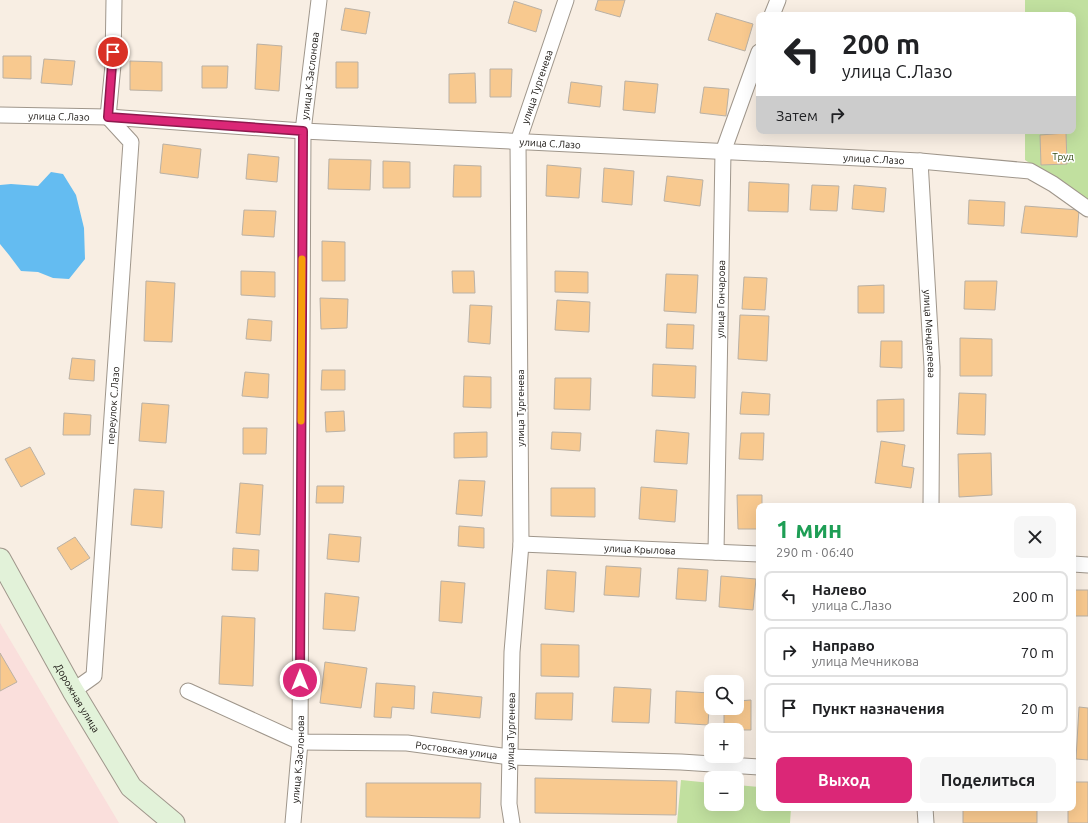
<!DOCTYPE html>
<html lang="ru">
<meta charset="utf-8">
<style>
:root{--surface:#fff;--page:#f6f6f6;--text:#202124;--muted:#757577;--line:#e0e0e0;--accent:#db2777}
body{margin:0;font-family:Ubuntu,sans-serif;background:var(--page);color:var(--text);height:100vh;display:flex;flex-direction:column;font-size:15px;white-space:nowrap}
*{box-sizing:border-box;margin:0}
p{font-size:13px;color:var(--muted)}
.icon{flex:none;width:22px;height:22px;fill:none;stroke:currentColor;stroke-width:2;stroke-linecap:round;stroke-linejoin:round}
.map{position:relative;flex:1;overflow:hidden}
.panel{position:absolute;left:756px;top:503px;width:320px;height:308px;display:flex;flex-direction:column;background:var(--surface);border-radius:8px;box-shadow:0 4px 16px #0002}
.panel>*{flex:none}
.hud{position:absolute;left:756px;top:12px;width:320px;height:122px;border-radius:8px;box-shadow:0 4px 16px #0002;background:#fff;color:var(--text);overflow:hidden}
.tools{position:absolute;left:704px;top:675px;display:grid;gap:8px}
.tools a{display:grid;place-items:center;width:40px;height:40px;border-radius:8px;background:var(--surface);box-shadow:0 4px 16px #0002;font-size:20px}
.pin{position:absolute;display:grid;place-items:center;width:34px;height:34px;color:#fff;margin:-17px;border:2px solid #fff;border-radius:50%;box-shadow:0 1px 4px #0007}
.me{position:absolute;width:44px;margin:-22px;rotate:0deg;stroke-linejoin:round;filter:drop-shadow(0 0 3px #0008)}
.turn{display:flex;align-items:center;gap:14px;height:84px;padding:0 20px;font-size:18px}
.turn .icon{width:52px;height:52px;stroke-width:2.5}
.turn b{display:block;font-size:28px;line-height:34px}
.then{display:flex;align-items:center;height:38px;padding:0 20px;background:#0003;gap:8px;font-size:15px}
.round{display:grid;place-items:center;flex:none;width:42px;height:42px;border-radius:8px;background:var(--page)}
.summary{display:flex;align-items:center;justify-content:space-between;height:68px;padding:0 20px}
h1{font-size:24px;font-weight:700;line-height:30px;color:#1e9e55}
.primary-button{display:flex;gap:8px;margin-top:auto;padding:8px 20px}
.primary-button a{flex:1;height:46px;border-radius:8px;background:var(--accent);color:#fff;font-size:16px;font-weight:700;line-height:46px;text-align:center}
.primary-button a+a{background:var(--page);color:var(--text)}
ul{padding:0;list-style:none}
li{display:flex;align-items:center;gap:12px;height:50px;margin:0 8px 6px;padding:0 12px;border:2px solid var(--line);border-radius:8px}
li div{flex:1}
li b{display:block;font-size:15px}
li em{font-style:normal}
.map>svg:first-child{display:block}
</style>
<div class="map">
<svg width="1088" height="823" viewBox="0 0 1088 823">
<rect width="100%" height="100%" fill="#f8eee3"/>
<path fill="#fadfdc" d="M0 623 119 823H0Z"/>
<path fill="#c1e09f" d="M1025 0H1088V201L1025 160V131H1073V15H1025Z
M681 780 711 783V804H737V785L759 787V808H791L790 823H677Z"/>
<path fill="#64bcf1" d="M51 172 63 174 76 195 84 228 85 259 69 279 53 278 38 272 21 271 9 255 0 244V185L11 184 38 186Z"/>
<path fill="#f8c98f" stroke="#bab1a5" d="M598 0H625L620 17 595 10Z
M514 1 542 10 536 32 508 23Z
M345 8 370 12 366 34 341 30Z
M716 13 753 24 745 51 708 40Z
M257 44 282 46 279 91 255 89Z
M3 56H31V79L3 78Z
M44 59 75 61 72 85 41 83Z
M130 61 162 62V91L130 90Z
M336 62H358V88H336Z
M202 66H228L227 88H202Z
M490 69H512L511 97H490Z
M475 73 476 103H449V74Z
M625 81 658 84 655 113 623 110Z
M571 82 602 86 600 107 568 103Z
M704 87 729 89 726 116 700 113Z
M1066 133 1067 164 1041 165 1040 135Z
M163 144 201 149 198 178 160 173Z
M248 154 279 157 277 182 246 179Z
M329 159 371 160 370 190 328 189Z
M383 161 410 162V188H383Z
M454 165 481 166V197H453Z
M547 165 581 168 579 198 546 196Z
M604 168 634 171 632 205 602 202Z
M667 176 703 180 700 206 664 201Z
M749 182 789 184 788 212 748 211Z
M812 185 839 186 837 211 810 210Z
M854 185 886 188 884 212 852 209Z
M969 200 1005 202 1004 226 968 224Z
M1025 206 1079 210 1077 237 1021 233Z
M244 210 276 211 274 237 242 235Z
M322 241 345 242V281H322Z
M241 271 275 272V297L241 295Z
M452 271H474L475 293H453Z
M555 271 588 272V293L555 292Z
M666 274 698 275 696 313 664 311Z
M744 277 767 278 765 310 742 309Z
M146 281 175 283 172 342 144 341Z
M965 281H997L995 310 964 309Z
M884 285V313H858V286Z
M320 298 348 299 347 328 321 329Z
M557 300 590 302 589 332 555 330Z
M470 305 492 306 490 344 468 342Z
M740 315 769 316 767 361 738 359Z
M248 319 272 321 271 341 246 339Z
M667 324 694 325 693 349 666 348Z
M960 338 992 339V376H960Z
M881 341H902V368L880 367Z
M72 358 95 360 94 381 69 379Z
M653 364 696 366 695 398 652 396Z
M322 370H345V390H321Z
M245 372 269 374 268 398 242 396Z
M464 376 491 377V408L463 407Z
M555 378H591L590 410 554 409Z
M742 392 770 394 769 415 740 414Z
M959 393 986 394 985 435 957 434Z
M904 399V431L877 432V400Z
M142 403 169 405 166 443 139 441Z
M344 411 345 431 326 432 325 412Z
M64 413 91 415 90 435H63Z
M243 428H267L266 454H243Z
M656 430 689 433 687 464 654 462Z
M487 432V457L454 458V433Z
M552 432 581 433 580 451 551 449Z
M741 433H764L763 460 739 459Z
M881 441 905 445 902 466 914 468 911 488 875 483Z
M30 447 45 474 21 487 5 459Z
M991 453 992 495 959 497 958 454Z
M459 480 485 481 482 516 456 514Z
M240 483 263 485 260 535 236 533Z
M317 486H344L343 503H316Z
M641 487 677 490 675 522 639 519Z
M551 488H595V517L551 516Z
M134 489 164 491 162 528 131 525Z
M737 495H762V506H759V529H738Z
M459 526 484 528V548L458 546Z
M329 534 361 537 359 562 327 559Z
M75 537 90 558 71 570 57 548Z
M233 548 259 550 258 571 232 570Z
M606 566 641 568 639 597 604 595Z
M678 568 708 570 706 601 676 599Z
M547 570 576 572 574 612 545 609Z
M721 576 756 579 753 610 719 607Z
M441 581 465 583 462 623 439 621Z
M1073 590H1088V616H1073Z
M325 593 359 597 355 631 323 629Z
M222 616 255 618 253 686 219 684Z
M541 644 579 645V677L541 676Z
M0 653 17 682 0 691Z
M325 662 367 668 361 708 320 703Z
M376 683 415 686 414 709 392 707 391 718 374 717Z
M614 687 651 689 649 723 612 722Z
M676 691 710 693 708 725 675 723Z
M433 692 482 697 480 718 431 713Z
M536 693H573L572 720 535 719Z
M751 700V730H724V708H737V701Z
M1079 707 1088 708V760L1076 759Z
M535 778 677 781 676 815 535 813Z
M1073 782H1088V823H1068V808H1073Z
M366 783H481L480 818 366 817Z
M963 808H1037V823H963Z"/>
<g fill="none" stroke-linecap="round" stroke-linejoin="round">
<g stroke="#9f968b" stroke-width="17">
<g id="street">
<path d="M772 15 778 0"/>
<path id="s1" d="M0 115 108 117 303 131 920 161 1030 171 1053 184 1088 209"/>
<path id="s2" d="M920 161 932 367 931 506"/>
<path id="s3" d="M521 544 759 554"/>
<path id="s4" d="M716 552 723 152 759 52"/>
<path d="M1073 564 1088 565"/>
<path id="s5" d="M73 691 94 676 131 142 108 117 113 65 114 0"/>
<path id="s6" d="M188 691 300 742 407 743 510 757 681 762 759 767"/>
<path d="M925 808 926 823"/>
<path id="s7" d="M293 823 300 742 303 131 319 0"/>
<path id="s8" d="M512 823 509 804 512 652 521 544 518 142 566 0"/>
</g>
</g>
<g stroke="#9f968b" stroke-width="23">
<g id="secondary">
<path id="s9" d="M0 559 73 691 131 787 174 823"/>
</g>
</g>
<use href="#street" stroke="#fff" stroke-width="15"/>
<use href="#secondary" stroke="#e2f2d9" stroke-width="21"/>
</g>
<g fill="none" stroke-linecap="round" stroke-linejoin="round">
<g stroke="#8e194d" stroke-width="10">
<path id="route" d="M113 52 108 117 303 131 300 680"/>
</g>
<use href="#route" stroke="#db2777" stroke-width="7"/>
<path stroke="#f59e0b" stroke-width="7" d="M301 421 302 259"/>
</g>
<g text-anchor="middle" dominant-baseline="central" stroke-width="3" stroke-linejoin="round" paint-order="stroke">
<g font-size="10" fill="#17130f" stroke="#fff">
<text stroke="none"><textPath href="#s7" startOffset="748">улица К.Заслонова</textPath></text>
<text stroke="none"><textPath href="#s8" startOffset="740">улица Тургенева</textPath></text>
<text stroke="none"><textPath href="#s1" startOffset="59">улица С.Лазо</textPath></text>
<text stroke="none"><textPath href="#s1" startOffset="551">улица С.Лазо</textPath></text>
<text stroke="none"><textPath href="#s1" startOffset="875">улица С.Лазо</textPath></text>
<text stroke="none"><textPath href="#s4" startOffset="253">улица Гончарова</textPath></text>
<text stroke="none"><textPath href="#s2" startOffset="173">улица Менделеева</textPath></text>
<text stroke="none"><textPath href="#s5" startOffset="297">переулок С.Лазо</textPath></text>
<text transform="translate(520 408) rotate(-90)">улица Тургенева</text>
<text stroke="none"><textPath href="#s3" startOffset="119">улица Крылова</textPath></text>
<text stroke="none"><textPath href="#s9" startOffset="159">Дорожная улица</textPath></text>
<text stroke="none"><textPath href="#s8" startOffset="92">улица Тургенева</textPath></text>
<text stroke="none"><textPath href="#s6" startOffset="280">Ростовская улица</textPath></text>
<text stroke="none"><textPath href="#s7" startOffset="64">улица К.Заслонова</textPath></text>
</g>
<g font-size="10" fill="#344b12" stroke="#fff">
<text x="1063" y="156">Труд</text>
</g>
</g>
</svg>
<div class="tools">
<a><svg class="icon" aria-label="search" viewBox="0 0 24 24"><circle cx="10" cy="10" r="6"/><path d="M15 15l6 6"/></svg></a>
<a>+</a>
<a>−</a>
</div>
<div class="pin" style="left:113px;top:52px;background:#d93025"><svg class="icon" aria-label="arrive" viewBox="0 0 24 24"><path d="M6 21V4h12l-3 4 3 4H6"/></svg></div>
<svg class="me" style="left:300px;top:680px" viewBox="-20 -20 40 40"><circle r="17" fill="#db2777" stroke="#fff" stroke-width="3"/><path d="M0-11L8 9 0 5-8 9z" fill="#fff"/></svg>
<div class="hud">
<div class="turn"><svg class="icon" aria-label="left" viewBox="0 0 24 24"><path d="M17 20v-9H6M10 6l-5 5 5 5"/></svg><div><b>200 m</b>улица С.Лазо</div></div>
<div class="then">Затем<svg class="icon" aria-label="right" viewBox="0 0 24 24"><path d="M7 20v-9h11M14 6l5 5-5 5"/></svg></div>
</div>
<section class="panel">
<div class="summary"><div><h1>1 мин</h1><p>290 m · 06:40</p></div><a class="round"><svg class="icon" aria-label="close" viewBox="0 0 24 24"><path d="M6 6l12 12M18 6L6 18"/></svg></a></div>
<ul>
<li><svg class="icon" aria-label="left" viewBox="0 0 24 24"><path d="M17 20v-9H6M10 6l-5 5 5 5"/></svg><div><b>Налево</b><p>улица С.Лазо</p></div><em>200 m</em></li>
<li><svg class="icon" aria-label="right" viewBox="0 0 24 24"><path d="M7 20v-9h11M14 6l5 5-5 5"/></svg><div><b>Направо</b><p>улица Мечникова</p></div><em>70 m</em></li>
<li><svg class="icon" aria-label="arrive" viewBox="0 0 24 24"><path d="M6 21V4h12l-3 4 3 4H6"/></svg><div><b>Пункт назначения</b></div><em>20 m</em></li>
</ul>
<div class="primary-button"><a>Выход</a><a>Поделиться</a></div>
</section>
</div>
